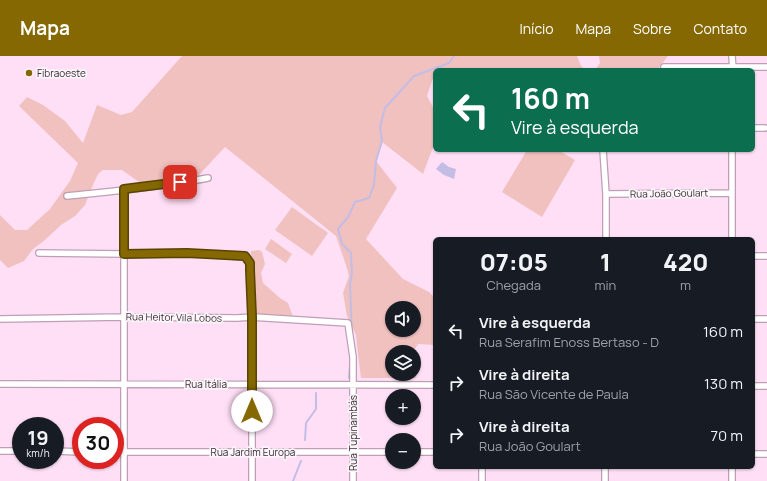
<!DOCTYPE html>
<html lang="pt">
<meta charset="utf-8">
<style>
:root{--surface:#171b24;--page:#20242c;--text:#f1f3f6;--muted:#9ea1a6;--accent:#856801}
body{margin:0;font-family:Manrope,sans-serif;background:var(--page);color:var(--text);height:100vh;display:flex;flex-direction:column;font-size:15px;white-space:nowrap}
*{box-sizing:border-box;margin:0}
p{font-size:13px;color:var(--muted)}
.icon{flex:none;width:22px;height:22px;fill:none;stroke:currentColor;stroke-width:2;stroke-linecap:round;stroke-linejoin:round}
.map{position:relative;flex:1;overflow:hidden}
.sheet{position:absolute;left:433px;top:181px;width:322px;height:232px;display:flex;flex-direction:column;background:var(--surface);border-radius:6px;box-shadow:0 1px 3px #0004}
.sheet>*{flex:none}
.banner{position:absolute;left:433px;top:12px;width:322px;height:84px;border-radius:6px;box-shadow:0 1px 3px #0004;background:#0b6e4f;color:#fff;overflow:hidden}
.fabs{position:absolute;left:385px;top:245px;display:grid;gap:8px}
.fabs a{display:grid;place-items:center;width:36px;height:36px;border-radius:50%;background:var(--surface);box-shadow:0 1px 3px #0004;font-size:20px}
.speed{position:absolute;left:12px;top:361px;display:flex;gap:8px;font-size:20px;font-weight:700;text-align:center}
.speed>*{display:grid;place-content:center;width:52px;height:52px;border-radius:50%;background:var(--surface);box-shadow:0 1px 3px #0004;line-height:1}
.speed small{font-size:10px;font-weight:400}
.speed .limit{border:6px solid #d22;background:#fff;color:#111}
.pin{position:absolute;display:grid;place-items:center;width:34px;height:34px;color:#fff;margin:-17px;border-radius:8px;box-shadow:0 2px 6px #0006}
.me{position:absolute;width:44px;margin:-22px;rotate:0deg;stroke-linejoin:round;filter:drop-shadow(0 0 3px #0008)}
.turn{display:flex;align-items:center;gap:14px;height:84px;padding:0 12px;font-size:18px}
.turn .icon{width:52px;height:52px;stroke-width:2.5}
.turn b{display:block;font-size:28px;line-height:34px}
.eta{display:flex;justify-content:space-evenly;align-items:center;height:68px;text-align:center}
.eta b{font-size:24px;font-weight:800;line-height:28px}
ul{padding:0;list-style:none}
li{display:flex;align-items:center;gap:12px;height:52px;padding:0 12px}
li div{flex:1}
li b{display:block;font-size:15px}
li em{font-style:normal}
header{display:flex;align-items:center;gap:24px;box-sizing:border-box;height:56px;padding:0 20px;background:var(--accent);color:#fff}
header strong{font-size:19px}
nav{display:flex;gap:22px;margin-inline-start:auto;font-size:14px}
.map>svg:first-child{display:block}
</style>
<header>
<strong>Mapa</strong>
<nav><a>Início</a><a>Mapa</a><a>Sobre</a><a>Contato</a></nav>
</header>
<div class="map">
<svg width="767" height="425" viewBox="0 0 767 425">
<rect width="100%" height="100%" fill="#ffdff6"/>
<path fill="#f0c1bf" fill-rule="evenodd" d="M182 0H577L581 10 585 14H435V22H433L427 40 435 55V86L423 118 382 86 376 105 397 132 366 183 403 223 429 236 435 242V289L418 288 413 296H392V318H414V311L416 322H361L358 298 356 279 347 260 343 237 349 220 346 209 336 180 225 91 198 120 186 122 142 128 122 114H103L98 118 93 129 85 149 75 160 61 169 45 184 33 193 24 205 8 212 0 204V159L15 174H27L50 153 70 125 78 107 19 50 27 41 43 49 65 65 83 87 97 49 121 59 132 56ZM392 252H414V274H392Z
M599 0H668L657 14H595L600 7Z
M527 94H558L575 104 542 161 502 136Z
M292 151 328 177 312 200 275 174Z
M271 183 292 198 286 207 265 193Z
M259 194 262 196 265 208 261 217 263 227 280 242 288 247 293 261 253 259 251 195Z"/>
<path fill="#c3bde6" d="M442 106 449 111 456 113 454 123 444 119 436 113Z"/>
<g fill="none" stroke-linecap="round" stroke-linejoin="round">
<path stroke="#c3bde6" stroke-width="2" d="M352 281 350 228 352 217 351 197 342 188 338 173 348 161 355 146 369 142 374 129 376 105 382 85 380 71 385 52 414 20 449 7 454 0
M349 322 350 308
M305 384 306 367 316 353V337
M293 425 301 405"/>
<g stroke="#be9fb5" stroke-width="8">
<path id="minor" d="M732 0 733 14
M664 11H767
M753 72H765
M603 94 606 138V183
M606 138 732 137
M67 140C114 135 162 131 208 122
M732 183V94
M39 197 124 198 187 197 245 201 250 207V214L252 261V425
M753 200H767
M0 263 124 261 237 262 252 261 348 267 353 301V425
M753 263H767
M0 328 435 329
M753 330H767
M0 395H21
M55 395 81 396
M115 396H392
M414 396H435
M753 398H767
M732 411V425
M124 425V133
M482 425V411
M605 425V411"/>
</g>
<use href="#minor" stroke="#fff" stroke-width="5.5"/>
</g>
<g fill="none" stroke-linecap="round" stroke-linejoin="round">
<g stroke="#564401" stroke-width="10">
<path id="route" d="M180 126 124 133V198L187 197 245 200 250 207V214L252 261V355"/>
</g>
<use href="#route" stroke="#856801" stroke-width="7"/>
</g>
<circle fill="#856801" stroke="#fbf5f9" stroke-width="1.5" cx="29" cy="17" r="4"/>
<g text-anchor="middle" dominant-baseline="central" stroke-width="3.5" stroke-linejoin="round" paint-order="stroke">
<g font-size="10" fill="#392c35" stroke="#fbf5f9" text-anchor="start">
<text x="37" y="17">Fibraoeste</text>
</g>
<g font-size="10" fill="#392c35" stroke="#fbf5f9">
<text transform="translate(669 137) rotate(-1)">Rua João Goulart</text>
<text transform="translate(174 261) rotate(1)">Rua Heitor Vila Lobos</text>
<text x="206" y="328">Rua Itália</text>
<text transform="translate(353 377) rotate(-90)">Rua Tupinambás</text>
<text x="253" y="396">Rua Jardim Europa</text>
</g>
</g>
</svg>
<div class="fabs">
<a><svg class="icon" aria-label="sound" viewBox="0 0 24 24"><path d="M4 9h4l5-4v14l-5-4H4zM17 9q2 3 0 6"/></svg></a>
<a><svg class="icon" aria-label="layers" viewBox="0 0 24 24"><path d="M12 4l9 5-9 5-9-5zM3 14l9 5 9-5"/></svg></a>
<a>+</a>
<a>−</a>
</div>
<div class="speed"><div>19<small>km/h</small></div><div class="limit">30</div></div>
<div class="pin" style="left:180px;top:126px;background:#d93025"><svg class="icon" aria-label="arrive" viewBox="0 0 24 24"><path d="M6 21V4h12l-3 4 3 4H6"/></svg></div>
<svg class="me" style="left:252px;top:355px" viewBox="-20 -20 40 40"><circle r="19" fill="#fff"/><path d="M0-13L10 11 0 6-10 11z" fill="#856801"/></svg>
<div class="banner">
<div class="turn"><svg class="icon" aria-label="left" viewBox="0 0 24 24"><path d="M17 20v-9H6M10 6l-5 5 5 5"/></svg><div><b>160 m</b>Vire à esquerda</div></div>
</div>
<section class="sheet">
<div class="eta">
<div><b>07:05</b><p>Chegada</p></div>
<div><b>1</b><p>min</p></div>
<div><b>420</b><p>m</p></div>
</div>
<ul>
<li><svg class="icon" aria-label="left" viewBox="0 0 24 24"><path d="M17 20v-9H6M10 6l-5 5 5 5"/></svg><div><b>Vire à esquerda</b><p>Rua Serafim Enoss Bertaso - D</p></div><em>160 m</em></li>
<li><svg class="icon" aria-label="right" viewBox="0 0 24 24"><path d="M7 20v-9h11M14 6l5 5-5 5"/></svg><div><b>Vire à direita</b><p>Rua São Vicente de Paula</p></div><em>130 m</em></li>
<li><svg class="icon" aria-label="right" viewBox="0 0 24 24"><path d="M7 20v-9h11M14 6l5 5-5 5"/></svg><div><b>Vire à direita</b><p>Rua João Goulart</p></div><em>70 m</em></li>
</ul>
</section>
</div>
